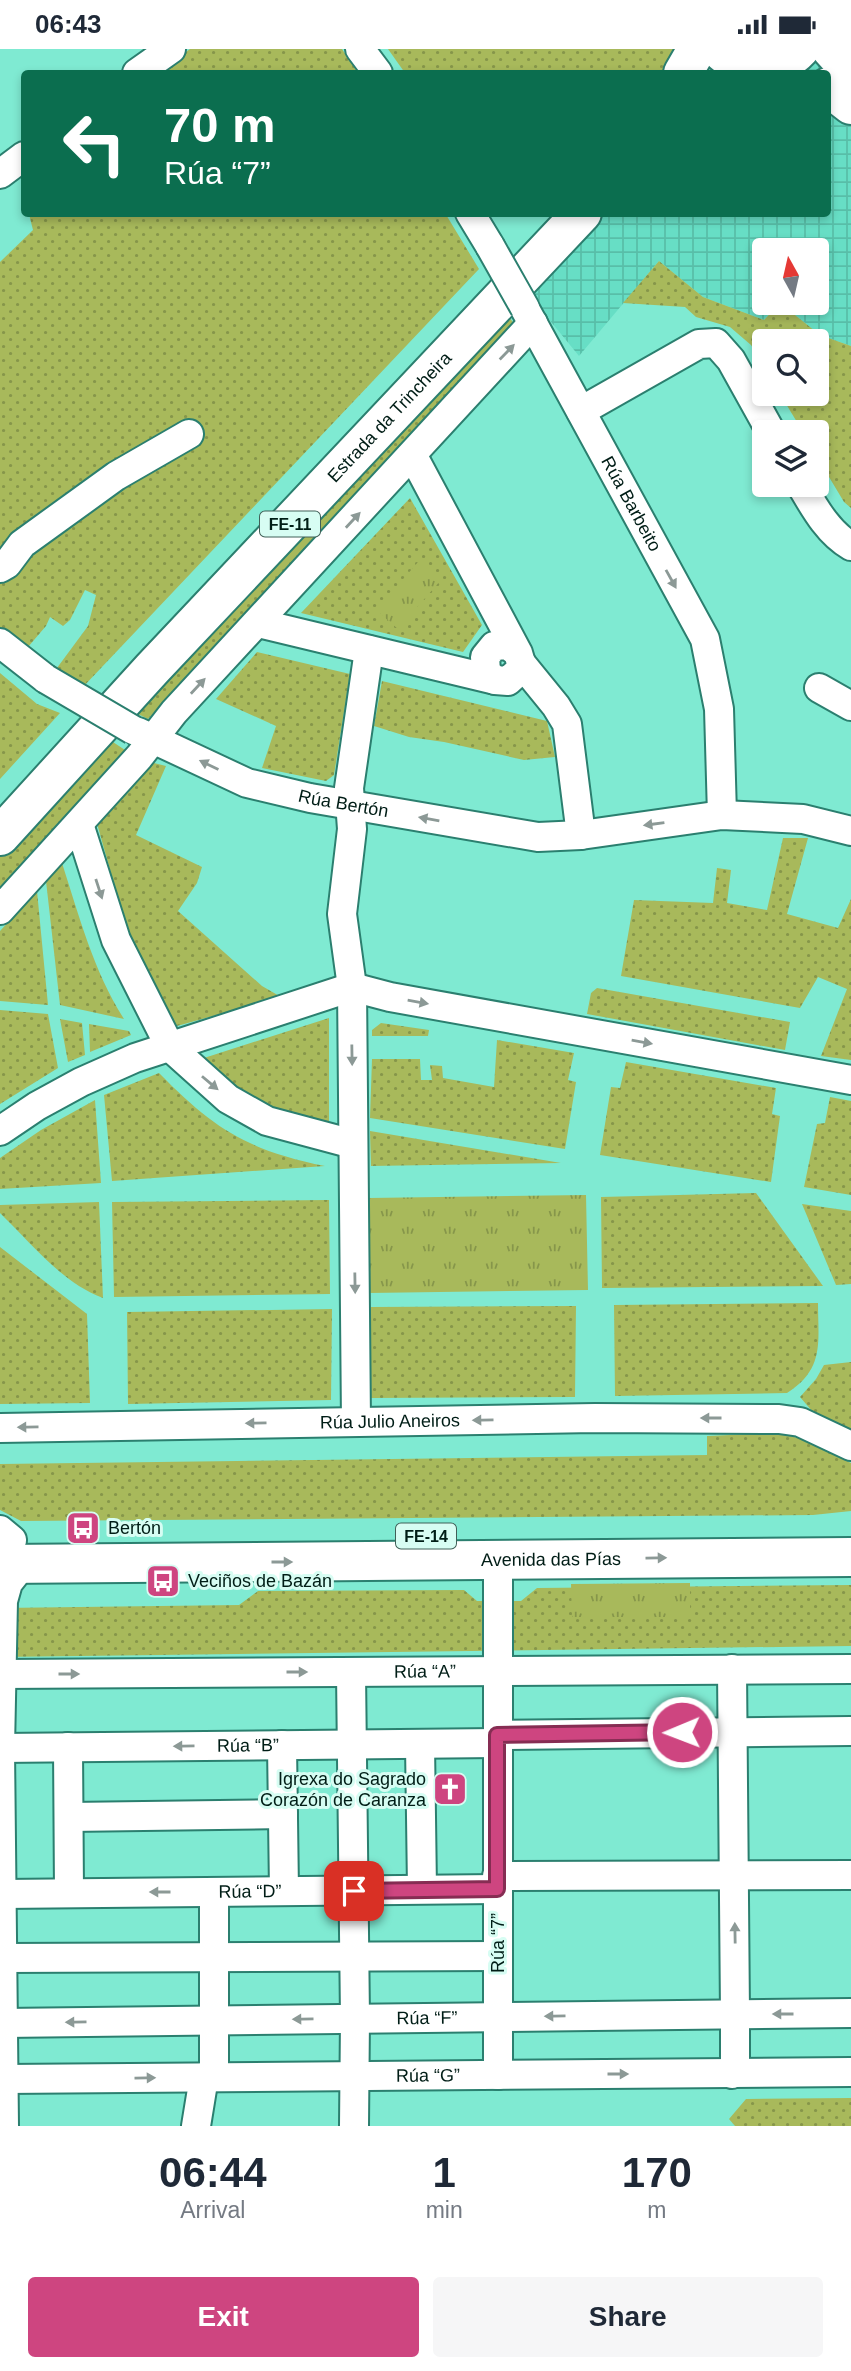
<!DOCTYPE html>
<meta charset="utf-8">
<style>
:root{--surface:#fff;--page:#f6f6f7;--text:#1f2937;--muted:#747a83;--accent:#ce4580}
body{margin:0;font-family:Helvetica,sans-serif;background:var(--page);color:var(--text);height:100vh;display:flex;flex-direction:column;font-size:26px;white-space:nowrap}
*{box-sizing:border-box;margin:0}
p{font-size:23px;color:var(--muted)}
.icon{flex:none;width:38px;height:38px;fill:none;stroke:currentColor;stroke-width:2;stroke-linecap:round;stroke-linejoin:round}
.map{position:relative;height:2077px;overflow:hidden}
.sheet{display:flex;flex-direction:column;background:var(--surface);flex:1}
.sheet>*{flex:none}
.top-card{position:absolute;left:21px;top:21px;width:810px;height:147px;border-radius:7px;box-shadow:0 4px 10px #0003;background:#0b6e4f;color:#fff;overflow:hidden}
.needle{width:46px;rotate:352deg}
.controls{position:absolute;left:752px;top:189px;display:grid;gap:14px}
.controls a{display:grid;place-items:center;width:77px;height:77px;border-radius:7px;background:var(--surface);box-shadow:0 4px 10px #0003;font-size:35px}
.pin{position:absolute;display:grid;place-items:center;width:60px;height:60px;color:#fff;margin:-30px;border-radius:14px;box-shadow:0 4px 10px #0006}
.me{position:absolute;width:77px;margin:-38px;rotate:269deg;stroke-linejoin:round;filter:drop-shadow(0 0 5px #0008)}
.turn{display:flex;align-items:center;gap:24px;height:147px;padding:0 28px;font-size:32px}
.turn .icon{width:91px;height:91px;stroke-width:2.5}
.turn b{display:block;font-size:49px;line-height:60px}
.eta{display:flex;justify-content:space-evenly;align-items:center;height:119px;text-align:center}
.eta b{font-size:42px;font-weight:700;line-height:49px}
.primary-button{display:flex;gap:14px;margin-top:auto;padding:14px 28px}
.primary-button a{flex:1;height:80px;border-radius:7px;background:var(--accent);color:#fff;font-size:28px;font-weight:700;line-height:80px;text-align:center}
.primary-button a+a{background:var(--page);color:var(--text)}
.status{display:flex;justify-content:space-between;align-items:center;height:49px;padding:0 35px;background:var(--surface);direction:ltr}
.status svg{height:19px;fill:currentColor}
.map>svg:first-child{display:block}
</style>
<div class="status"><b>06:43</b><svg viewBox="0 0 49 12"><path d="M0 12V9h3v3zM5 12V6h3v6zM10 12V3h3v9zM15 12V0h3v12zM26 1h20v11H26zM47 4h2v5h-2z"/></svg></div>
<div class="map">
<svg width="851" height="2077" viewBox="0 0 851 2077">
<defs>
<pattern id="industrial-grid" width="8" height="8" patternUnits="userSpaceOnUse" patternTransform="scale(1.75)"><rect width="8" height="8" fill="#67dec5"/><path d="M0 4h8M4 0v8" fill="none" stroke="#58bea8"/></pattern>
<pattern id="grass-dots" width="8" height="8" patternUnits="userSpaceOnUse" patternTransform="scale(1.75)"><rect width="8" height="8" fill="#a8b95b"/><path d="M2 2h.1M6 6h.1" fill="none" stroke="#86964a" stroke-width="1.8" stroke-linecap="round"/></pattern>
<pattern id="park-tufts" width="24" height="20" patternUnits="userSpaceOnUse" patternTransform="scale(1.75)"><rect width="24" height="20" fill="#a8b95b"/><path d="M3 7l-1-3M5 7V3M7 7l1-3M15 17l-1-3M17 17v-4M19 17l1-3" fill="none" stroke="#86964a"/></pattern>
</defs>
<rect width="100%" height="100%" fill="#7fead2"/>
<path fill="url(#industrial-grid)" d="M851 0V297L820 286 780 254H817V201H765V254H778L764 271 703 248 659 212 579 307 529 246 603 165 828 164V24H730Z"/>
<path fill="url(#grass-dots)" d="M190 0H342L358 24H157Z
M388 0H679L665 24H405Z
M445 164 479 220 83 638 54 623 88 577 96 546 85 541 70 571 63 577 50 568 46 577 28 598 0 583V213L33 181 29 165Z
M659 212 703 248 764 271 780 254 820 286 851 297V459L844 453 817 408V383H803L780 345H817V292H765V319L751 296 730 278 696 268 685 258 623 254Z
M508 267 517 278 148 670 130 661Z
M410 449 482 576 463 603 301 564Z
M257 603 350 625 334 726 326 732 262 719 276 677 216 650Z
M0 624 37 655 60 664 0 730Z
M382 632 547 672 555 708 524 711 444 693 409 688 374 677Z
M107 689 125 701 0 841V807Z
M150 713 166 717 136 786 202 818 197 834 178 862 262 937 281 948 177 977 162 953 125 874 96 771Z
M783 789H808L787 865 838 879 851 850V1011L821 1007 847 940 818 928 800 959 621 927 634 851 713 854 717 819 731 821 727 854 767 861Z
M62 814C79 867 94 923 124 970L60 956 46 832Z
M37 842 48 956 0 952V882Z
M597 939 790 973 785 1001 587 965 591 944Z
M0 961 48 965 58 1019 0 1055Z
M329 969V1075C283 1065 234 1049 204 1009Z
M60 970 82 974 85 1006 68 1013Z
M381 974 429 981 428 987H372V981Z
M89 975 129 982 131 986 90 1003Z
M497 991 574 1004 568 1031 576 1033 565 1100 370 1069 372 1010H420L421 1031H432L430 1016 442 1017 443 1029 494 1038Z
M626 1013 776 1039 772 1065 780 1067 771 1133 600 1106 611 1038 620 1039Z
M159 1024C214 1080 247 1101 325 1117L112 1132 104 1046Z
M830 1048 851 1052V1146L804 1138 817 1075 825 1074Z
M95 1051 101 1134 0 1140V1109L41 1081Z
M370 1082 561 1114 371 1117Z
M756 1144 823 1237 602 1239 601 1148Z
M329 1151 330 1245 114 1248 112 1153Z
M99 1153 103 1249C62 1234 31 1194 0 1164V1156Z
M802 1155 851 1162V1235L836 1236Z
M0 1198 87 1265 90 1354 0 1355Z
M818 1254C818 1293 825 1320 787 1344L615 1347 614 1256Z
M576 1257 575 1348 371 1349V1258Z
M332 1260 331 1351 128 1355 127 1263Z
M851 1313V1382L812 1362 800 1348 816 1330 824 1316Z
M778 1384 798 1389 851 1414V1462L813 1466 21 1472 0 1461V1415L707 1406V1387Z
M851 1536V1597L0 1608V1559L239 1556 258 1542 464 1541 477 1552H521L537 1539Z
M851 2049V2077H735L729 2070 746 2050Z"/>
<path fill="url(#park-tufts)" d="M419 512 441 531 398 580 376 561Z
M586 1146 588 1241 369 1244 368 1149Z
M690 1534V1568H572L571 1535Z"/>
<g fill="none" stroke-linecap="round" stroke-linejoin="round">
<g stroke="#2b7f6f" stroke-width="32">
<g id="minor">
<path d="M360 0 378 24"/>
<path d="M137 24 171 0"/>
<path d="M0 125 24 107"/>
<path d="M470 164 490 197"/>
<path id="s1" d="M525 260 705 590 719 660 722 766"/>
<path d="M581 362 699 295 716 294 731 311 771 383"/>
<path d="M413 407 518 604 521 614 520 621 508 632 495 631 486 623 485 608 494 597 508 596 518 604"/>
<path d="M801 436C814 458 828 484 851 497"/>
<path d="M0 519 7 515 22 495 116 427 189 385"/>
<path d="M258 574 495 631"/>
<path d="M0 594 46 630"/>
<path d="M521 614 556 657 567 675 581 786"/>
<path d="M819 639 851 657"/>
<path id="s2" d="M138 683 247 734 310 749 538 788 581 786 722 766 803 770 851 782"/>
<path d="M79 775 116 891 170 998 228 1050 267 1072 353 1095"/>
<path d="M0 861 139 708 174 663 533 274"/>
<path d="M0 1082 37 1057 81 1033 135 1009 352 938 390 948 851 1031"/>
<path d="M356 1373 352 938 342 865 352 780 349 739 369 601"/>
<path id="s3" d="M0 1379 595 1369 779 1370 800 1373 851 1397"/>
<path d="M0 1481 12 1491"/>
<path d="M498 1511V2026"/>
<path d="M351 1623 355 1969 354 2077"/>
<path id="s4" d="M0 1625 851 1620"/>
<path d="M497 1686 851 1682"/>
<path d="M420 1695 422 1840"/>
<path d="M282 1696 284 1842"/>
<path d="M68 1698 69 1843"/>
<path id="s5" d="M0 1699 497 1694"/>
<path d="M69 1768 283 1765"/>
<path d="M497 1827 851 1826"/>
<path id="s6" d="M2 1845 497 1840"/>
<path d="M3 1909 498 1907"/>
<path id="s7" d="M3 1974 851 1964"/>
<path d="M732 2025 735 2016V1965L732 1620"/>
<path d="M214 2028V1843"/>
<path id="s8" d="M4 2030 851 2023"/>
<path d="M4 2077 0 1699 3 1552 8 1534 23 1515"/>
<path d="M196 2077 204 2028"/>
</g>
</g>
<g stroke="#2b7f6f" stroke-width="42">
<g id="highway">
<path d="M719 0C741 24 778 24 800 0"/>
<path d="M831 0 851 22"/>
<path d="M683 24 697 0"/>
<path d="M828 38 851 56"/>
<path id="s9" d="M0 787 152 620 582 164"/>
<path id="s10" d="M0 1515 851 1508"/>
</g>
</g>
<use href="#minor" stroke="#fff" stroke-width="28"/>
<use href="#highway" stroke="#fff" stroke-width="38"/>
<g stroke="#2b7f6f" stroke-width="32" stroke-linecap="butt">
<path id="minor-bridge" d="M490 197 525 259
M46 630 133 681"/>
</g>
<use href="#minor-bridge" stroke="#fff" stroke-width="28"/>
</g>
<defs><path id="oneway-solid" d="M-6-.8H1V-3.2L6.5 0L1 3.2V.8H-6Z" transform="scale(1.75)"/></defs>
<g fill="#8c9996">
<use href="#oneway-solid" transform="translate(507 303) rotate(-46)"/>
<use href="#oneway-solid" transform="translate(353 471) rotate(-47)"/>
<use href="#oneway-solid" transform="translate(671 530) rotate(61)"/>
<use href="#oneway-solid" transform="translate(198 637) rotate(-47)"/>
<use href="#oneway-solid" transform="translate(209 716) rotate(-154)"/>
<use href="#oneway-solid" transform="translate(429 770) rotate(-170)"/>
<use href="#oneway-solid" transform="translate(654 775) rotate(172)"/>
<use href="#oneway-solid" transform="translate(99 840) rotate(72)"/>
<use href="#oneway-solid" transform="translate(418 953) rotate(10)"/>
<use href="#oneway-solid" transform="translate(642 993) rotate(10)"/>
<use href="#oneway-solid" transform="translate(352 1006) rotate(89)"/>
<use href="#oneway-solid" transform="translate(210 1034) rotate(40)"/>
<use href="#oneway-solid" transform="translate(355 1234) rotate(89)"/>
<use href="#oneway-solid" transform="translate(711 1369) rotate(-180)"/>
<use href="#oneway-solid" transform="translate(483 1371) rotate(179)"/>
<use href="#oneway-solid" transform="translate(256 1374) rotate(179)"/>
<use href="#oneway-solid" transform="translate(28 1378) rotate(179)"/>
<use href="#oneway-solid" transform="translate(656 1509) rotate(-1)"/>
<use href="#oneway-solid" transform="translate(282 1513)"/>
<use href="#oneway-solid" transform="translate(297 1623)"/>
<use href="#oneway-solid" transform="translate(69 1625)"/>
<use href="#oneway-solid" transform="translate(184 1697) rotate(179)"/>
<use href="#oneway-solid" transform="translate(160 1843) rotate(180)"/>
<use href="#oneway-solid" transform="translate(735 1884) rotate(-91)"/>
<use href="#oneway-solid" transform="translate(783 1965) rotate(180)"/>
<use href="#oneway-solid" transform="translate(555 1967) rotate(179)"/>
<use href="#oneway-solid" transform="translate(303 1970) rotate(179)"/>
<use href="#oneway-solid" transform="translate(76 1973) rotate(179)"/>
<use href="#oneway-solid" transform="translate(618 2025)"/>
<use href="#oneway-solid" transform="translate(145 2029) rotate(-1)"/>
</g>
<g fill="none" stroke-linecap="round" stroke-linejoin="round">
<g stroke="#862d53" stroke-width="18">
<path id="route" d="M354 1842 497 1840V1686L682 1683"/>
</g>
<use href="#route" stroke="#ce4580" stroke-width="12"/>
</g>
<defs>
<g id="bus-square" transform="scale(1.75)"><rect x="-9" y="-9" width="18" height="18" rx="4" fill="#ce4580" stroke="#d7fdf3"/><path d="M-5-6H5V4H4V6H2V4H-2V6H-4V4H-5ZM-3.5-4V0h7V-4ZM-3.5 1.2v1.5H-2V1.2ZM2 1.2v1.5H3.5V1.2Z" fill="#fff"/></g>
<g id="church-square" transform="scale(1.75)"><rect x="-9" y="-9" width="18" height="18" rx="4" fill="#ce4580" stroke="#d7fdf3"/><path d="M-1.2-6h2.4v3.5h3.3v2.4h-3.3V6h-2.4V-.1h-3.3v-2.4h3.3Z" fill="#fff"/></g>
</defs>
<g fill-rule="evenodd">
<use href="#bus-square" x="83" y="1479"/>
<use href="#bus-square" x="163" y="1532"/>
<use href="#church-square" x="450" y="1740"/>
</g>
<g text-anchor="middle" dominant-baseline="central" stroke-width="6" stroke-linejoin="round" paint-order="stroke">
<g fill="#d7fdf3" stroke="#406058" stroke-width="2">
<rect x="260" y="462.5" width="60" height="25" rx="5"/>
<rect x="396" y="1474.5" width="60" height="25" rx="5"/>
</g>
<g font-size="16" font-weight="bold" fill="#001d16">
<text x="290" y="475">FE-11</text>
<text x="426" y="1487">FE-14</text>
</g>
<g font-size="18" fill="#001d16" stroke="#d7fdf3">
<text stroke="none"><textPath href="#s9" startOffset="572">Estrada da Trincheira</textPath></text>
<text stroke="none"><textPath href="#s1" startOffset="222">Rúa Barbeito</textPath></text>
<text stroke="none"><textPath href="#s2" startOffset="219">Rúa Bertón</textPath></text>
<text stroke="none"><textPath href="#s3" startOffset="390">Rúa Julio Aneiros</textPath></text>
<text stroke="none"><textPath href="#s10" startOffset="551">Avenida das Pías</textPath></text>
<text stroke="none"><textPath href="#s4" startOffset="425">Rúa “A”</textPath></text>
<text stroke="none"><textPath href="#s5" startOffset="248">Rúa “B”</textPath></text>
<text stroke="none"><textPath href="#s6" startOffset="248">Rúa “D”</textPath></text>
<text transform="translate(498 1894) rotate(-90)">Rúa “7”</text>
<text stroke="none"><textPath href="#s7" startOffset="424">Rúa “F”</textPath></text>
<text stroke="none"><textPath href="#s8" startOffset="424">Rúa “G”</textPath></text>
</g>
<g font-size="18" fill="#001d16" stroke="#d7fdf3" text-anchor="start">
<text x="108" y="1479">Bertón</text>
<text x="188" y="1532">Veciños de Bazán</text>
<text x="426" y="1730" text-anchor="end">Igrexa do Sagrado<tspan x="426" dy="21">Corazón de Caranza</tspan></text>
</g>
</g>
</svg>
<div class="controls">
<a><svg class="needle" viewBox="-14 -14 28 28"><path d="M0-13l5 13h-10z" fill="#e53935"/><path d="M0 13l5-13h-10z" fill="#747a83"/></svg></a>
<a><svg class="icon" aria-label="search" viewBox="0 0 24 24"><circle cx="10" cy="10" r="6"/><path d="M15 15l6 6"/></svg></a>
<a><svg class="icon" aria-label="layers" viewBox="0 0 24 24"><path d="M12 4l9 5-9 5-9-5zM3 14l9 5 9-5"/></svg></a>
</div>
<div class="pin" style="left:354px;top:1842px;background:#d93025"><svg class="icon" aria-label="arrive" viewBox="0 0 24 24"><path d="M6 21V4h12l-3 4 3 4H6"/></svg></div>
<svg class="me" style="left:682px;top:1683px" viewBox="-20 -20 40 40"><circle r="17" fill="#ce4580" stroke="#fff" stroke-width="3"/><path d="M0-11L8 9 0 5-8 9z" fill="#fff"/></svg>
<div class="top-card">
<div class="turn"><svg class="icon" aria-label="left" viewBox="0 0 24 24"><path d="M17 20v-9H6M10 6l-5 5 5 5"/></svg><div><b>70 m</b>Rúa “7”</div></div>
</div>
</div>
<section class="sheet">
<div class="eta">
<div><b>06:44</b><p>Arrival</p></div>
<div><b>1</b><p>min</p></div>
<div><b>170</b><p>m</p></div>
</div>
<div class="primary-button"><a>Exit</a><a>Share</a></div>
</section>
